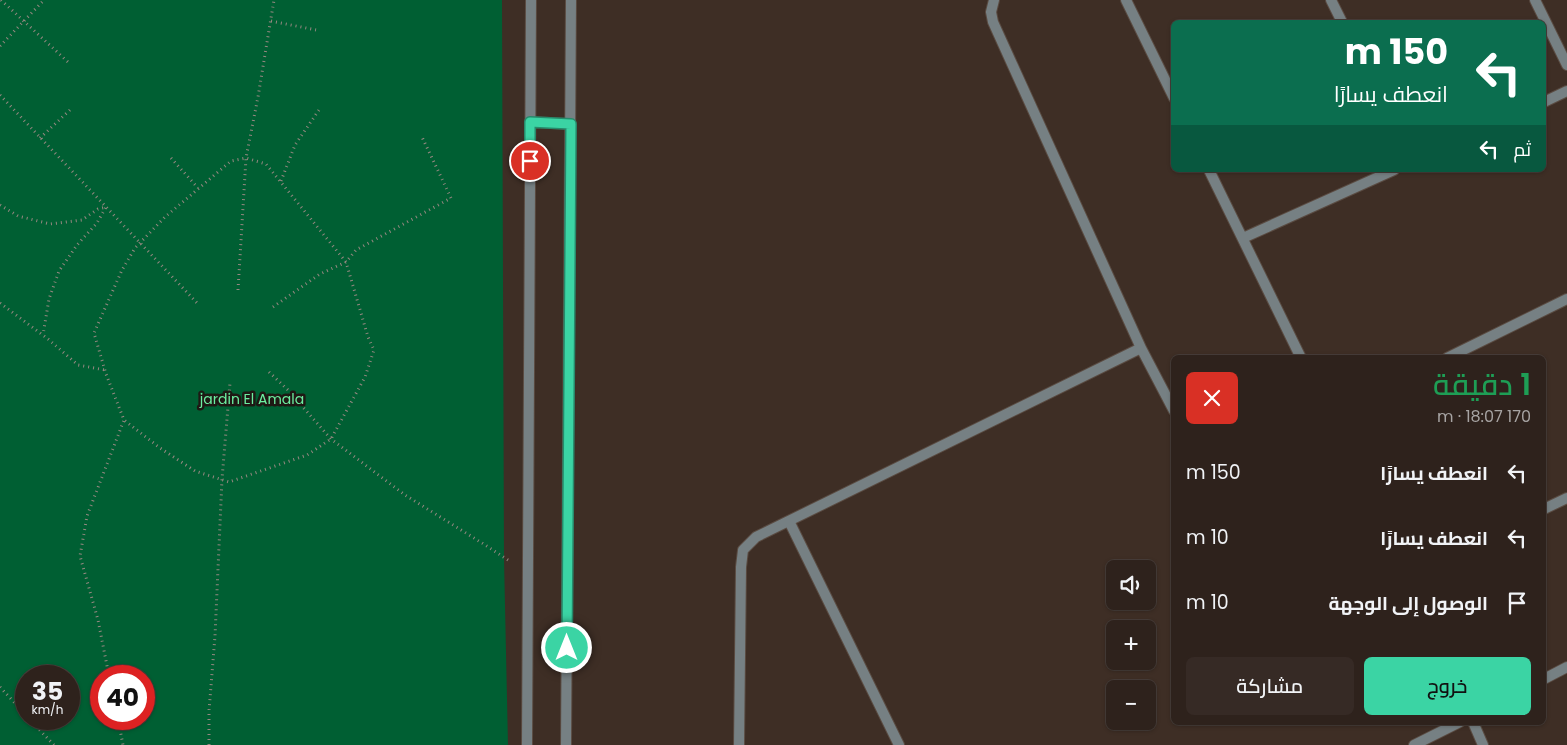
<!DOCTYPE html>
<html lang="ar">
<meta charset="utf-8">
<style>
:root{--surface:#2e221c;--page:#362a25;--text:#f1f3f6;--muted:#a7a4a3;--line:#493f3b;--accent:#3bd4a4}
body{margin:0;font-family:Poppins,Cairo,sans-serif;background:var(--page);color:var(--text);direction:rtl;height:100vh;display:flex;flex-direction:column;font-size:19px;white-space:nowrap}
*{box-sizing:border-box;margin:0}
p{font-size:16px;color:var(--muted)}
.icon{flex:none;width:28px;height:28px;fill:none;stroke:currentColor;stroke-width:2;stroke-linecap:round;stroke-linejoin:round}
.map{position:relative;flex:1;overflow:hidden;direction:ltr}
.side{position:absolute;left:1171px;top:355px;width:375px;height:370px;display:flex;flex-direction:column;background:var(--surface);border-radius:8px;box-shadow:0 1px 4px #0004,0 0 0 1px var(--line);direction:rtl}
.side>*{flex:none}
.top-card{position:absolute;left:1171px;top:20px;width:375px;height:152px;border-radius:8px;box-shadow:0 1px 4px #0004,0 0 0 1px var(--line);direction:rtl;background:#0b6e4f;color:#fff;overflow:hidden}
.fabs{position:absolute;left:1106px;top:560px;display:grid;gap:10px}
.fabs a{display:grid;place-items:center;width:50px;height:50px;border-radius:8px;background:var(--surface);box-shadow:0 1px 4px #0004,0 0 0 1px var(--line);font-size:25px}
.speed{position:absolute;left:15px;top:665px;display:flex;gap:10px;font-size:25px;font-weight:700;text-align:center}
.speed>*{display:grid;place-content:center;width:65px;height:65px;border-radius:50%;background:var(--surface);box-shadow:0 1px 4px #0004,0 0 0 1px var(--line);line-height:1}
.speed small{font-size:12px;font-weight:400}
.speed .limit{border:8px solid #d22;background:#fff;color:#111}
.pin{position:absolute;display:grid;place-items:center;width:42px;height:42px;color:#fff;margin:-21px;border:2px solid #fff;border-radius:50%;box-shadow:0 1px 5px #0007}
.me{position:absolute;width:55px;margin:-28px;rotate:0deg;stroke-linejoin:round;filter:drop-shadow(0 0 4px #0008)}
.turn{display:flex;align-items:center;gap:18px;height:105px;padding:0 15px;font-size:22px}
.turn .icon{width:65px;height:65px;stroke-width:2.5}
.turn b{display:block;font-size:35px;line-height:42px}
.then{display:flex;align-items:center;height:48px;padding:0 15px;background:#0003;gap:10px;font-size:19px}
.round{display:grid;place-items:center;flex:none;width:52px;height:52px;border-radius:8px;background:var(--page)}
.summary{display:flex;align-items:center;justify-content:space-between;height:85px;padding:0 15px}
h1{font-size:30px;font-weight:600;line-height:38px;color:#1e9e55}
.primary-button{display:flex;gap:10px;margin-top:auto;padding:10px 15px}
.primary-button a{flex:1;height:58px;border-radius:8px;background:var(--accent);color:#111;font-size:20px;font-weight:600;line-height:58px;text-align:center}
.primary-button a+a{background:var(--page);color:var(--text)}
ul{padding:0;list-style:none}
li{display:flex;align-items:center;gap:15px;height:65px;padding:0 15px}
li div{flex:1}
li b{display:block;font-size:19px}
li em{font-style:normal}
.map>svg:first-child{display:block}
</style>
<div class="map">
<svg width="1567" height="745" viewBox="0 0 1567 745">
<rect width="100%" height="100%" fill="#3e2e25"/>
<path fill="#005f33" fill-rule="evenodd" d="M0 0H502L504 559 508 745H0ZM26 676H69V719H26ZM101 676H144V719H101Z"/>
<g fill="none" stroke-linecap="round" stroke-linejoin="round">
<g stroke="#5a4b42" stroke-width="12">
<path id="minor" d="M994 0 991 12 993 22 1141 348 1174 411
M1126 0 1174 98
M1331 0 1342 22
M1535 0 1567 65
M1544 102 1567 91
M1209 170 1301 358
M1243 238 1394 170
M1447 358 1567 299
M1544 509 1567 498
M789 521 899 745
M1544 679 1567 667
M1473 722 1483 745
M739 745 741 567 743 550 756 537 1141 348
M1414 745 1460 722"/>
</g>
<g stroke="#5a4b42" stroke-width="12">
<path id="tertiary" d="M530 122 571 124
M527 745 531 0
M566 745 571 0"/>
</g>
<path stroke="#958881" stroke-width="3" stroke-dasharray="1 4" stroke-linecap="butt" d="M1 0 68 62
M271 21 316 30
M0 46 44 0
M0 95 198 304
M40 138 71 109
M171 158 198 188
M281 181 295 145 321 107
M0 205 18 216 50 224 82 220 98 209 106 207 97 223 77 245 59 271 49 299 43 335
M238 290 246 158 258 97 274 0
M0 303 48 339 78 365 105 370
M273 307 320 274 346 262 356 250 451 198 422 137
M269 372 288 390 331 439 405 495 482 543 511 562
M109 676 98 620 80 556 87 516 124 420 106 374 94 333 122 270 135 248 165 217 231 161 246 158 266 164 346 262 368 337 374 350 365 377 331 439 307 455 229 482 195 471 160 448 124 420
M0 687 26 715
M29 719 54 745
M118 719 123 745
M209 745V711L215 636 222 479 230 383"/>
<use href="#minor" stroke="#768083" stroke-width="10"/>
<use href="#tertiary" stroke="#768083" stroke-width="10"/>
</g>
<g fill="none" stroke-linecap="round" stroke-linejoin="round">
<g stroke="#268a6b" stroke-width="12">
<path id="route" d="M530 161V122L571 124 567 648"/>
</g>
<use href="#route" stroke="#3bd4a4" stroke-width="9"/>
</g>
<g text-anchor="middle" dominant-baseline="central" stroke-width="5" stroke-linejoin="round" paint-order="stroke">
<g font-size="14" fill="#6ceea0" stroke="#1f1814">
<text x="252" y="399">jardin El Amala</text>
</g>
</g>
</svg>
<div class="fabs">
<a><svg class="icon" aria-label="sound" viewBox="0 0 24 24"><path d="M4 9h4l5-4v14l-5-4H4zM17 9q2 3 0 6"/></svg></a>
<a>+</a>
<a>−</a>
</div>
<div class="speed"><div>35<small>km/h</small></div><div class="limit">40</div></div>
<div class="pin" style="left:530px;top:161px;background:#d93025"><svg class="icon" aria-label="arrive" viewBox="0 0 24 24"><path d="M6 21V4h12l-3 4 3 4H6"/></svg></div>
<svg class="me" style="left:567px;top:648px" viewBox="-20 -20 40 40"><circle r="17" fill="#3bd4a4" stroke="#fff" stroke-width="3"/><path d="M0-11L8 9 0 5-8 9z" fill="#fff"/></svg>
<div class="top-card">
<div class="turn"><svg class="icon" aria-label="left" viewBox="0 0 24 24"><path d="M17 20v-9H6M10 6l-5 5 5 5"/></svg><div><b>150 m</b>انعطف يسارًا</div></div>
<div class="then">ثم<svg class="icon" aria-label="left" viewBox="0 0 24 24"><path d="M17 20v-9H6M10 6l-5 5 5 5"/></svg></div>
</div>
<section class="side">
<div class="summary"><div><h1>1 دقيقة</h1><p>170 m · 18:07</p></div><a class="round" style="background:#d93025;color:#fff"><svg class="icon" aria-label="close" viewBox="0 0 24 24"><path d="M6 6l12 12M18 6L6 18"/></svg></a></div>
<ul>
<li><svg class="icon" aria-label="left" viewBox="0 0 24 24"><path d="M17 20v-9H6M10 6l-5 5 5 5"/></svg><div><b>انعطف يسارًا</b></div><em>150 m</em></li>
<li><svg class="icon" aria-label="left" viewBox="0 0 24 24"><path d="M17 20v-9H6M10 6l-5 5 5 5"/></svg><div><b>انعطف يسارًا</b></div><em>10 m</em></li>
<li><svg class="icon" aria-label="arrive" viewBox="0 0 24 24"><path d="M6 21V4h12l-3 4 3 4H6"/></svg><div><b>الوصول إلى الوجهة</b></div><em>10 m</em></li>
</ul>
<div class="primary-button"><a>خروج</a><a>مشاركة</a></div>
</section>
</div>
